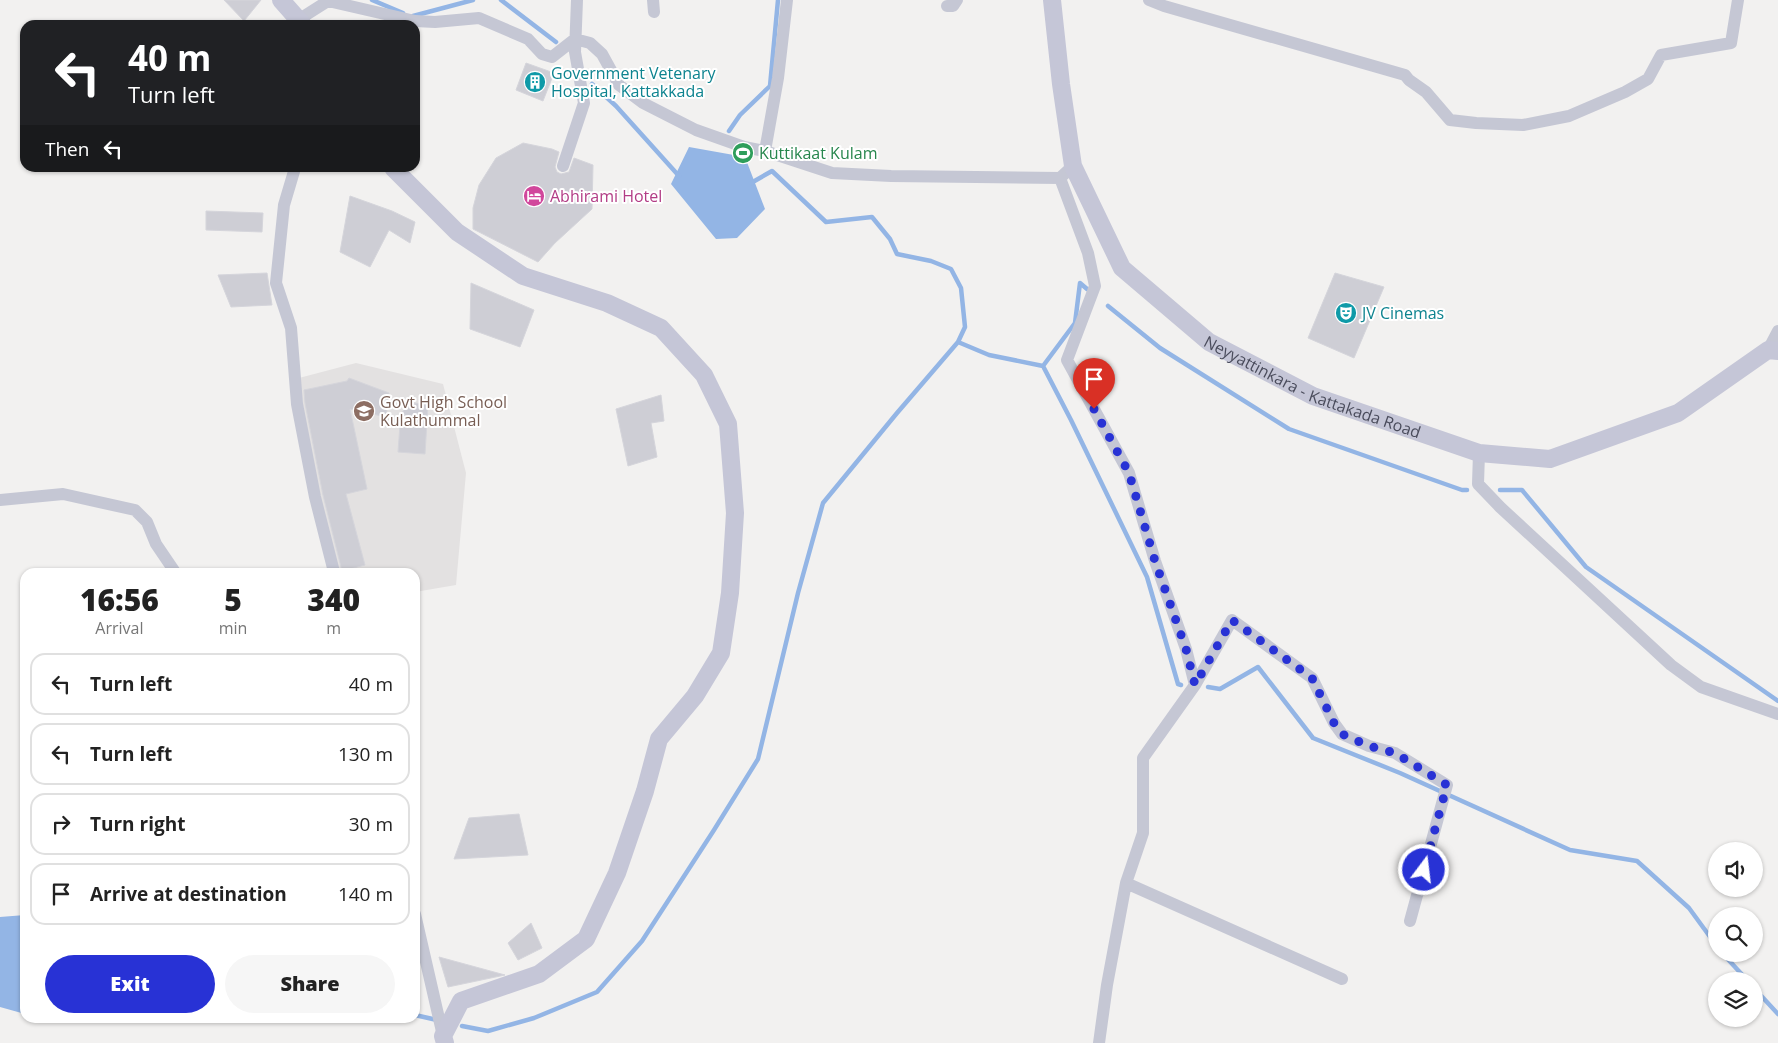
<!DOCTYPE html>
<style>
:root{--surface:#fff;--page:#f6f6f6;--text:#222;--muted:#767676;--line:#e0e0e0;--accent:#2832d5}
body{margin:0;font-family:"Open Sans",sans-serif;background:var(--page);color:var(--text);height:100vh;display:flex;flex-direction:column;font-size:19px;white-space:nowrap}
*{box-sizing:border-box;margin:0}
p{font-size:16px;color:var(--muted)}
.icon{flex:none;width:28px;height:28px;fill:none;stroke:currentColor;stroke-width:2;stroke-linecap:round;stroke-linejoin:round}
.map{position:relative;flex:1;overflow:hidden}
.sheet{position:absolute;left:20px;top:568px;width:400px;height:455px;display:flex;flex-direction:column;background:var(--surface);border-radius:15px;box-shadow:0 1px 4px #0004}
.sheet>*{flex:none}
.hud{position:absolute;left:20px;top:20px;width:400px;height:152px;border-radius:15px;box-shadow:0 1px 4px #0004;background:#202124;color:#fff;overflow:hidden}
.controls{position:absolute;left:1708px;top:842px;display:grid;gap:10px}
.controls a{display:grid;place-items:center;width:55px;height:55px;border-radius:50%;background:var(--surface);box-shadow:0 1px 4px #0004;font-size:25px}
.pin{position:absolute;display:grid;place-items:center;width:42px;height:42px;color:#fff;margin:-51px -21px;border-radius:50% 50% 50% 0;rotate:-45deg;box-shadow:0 0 5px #0007}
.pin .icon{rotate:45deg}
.me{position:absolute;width:55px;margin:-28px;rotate:15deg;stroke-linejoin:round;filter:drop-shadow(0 0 4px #0008)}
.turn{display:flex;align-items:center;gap:18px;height:105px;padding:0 25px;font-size:22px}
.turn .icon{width:65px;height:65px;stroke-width:2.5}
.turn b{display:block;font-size:35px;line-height:42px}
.then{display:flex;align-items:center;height:48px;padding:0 25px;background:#0003;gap:10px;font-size:19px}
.eta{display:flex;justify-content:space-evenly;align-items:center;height:85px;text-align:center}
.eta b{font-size:30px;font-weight:800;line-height:35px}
.action{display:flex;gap:10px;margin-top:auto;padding:10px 25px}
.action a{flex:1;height:58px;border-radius:30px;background:var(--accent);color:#fff;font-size:20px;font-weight:800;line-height:58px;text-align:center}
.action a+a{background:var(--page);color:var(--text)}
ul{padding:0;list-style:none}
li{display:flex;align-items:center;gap:15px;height:62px;margin:0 10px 8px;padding:0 15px;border:2px solid var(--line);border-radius:15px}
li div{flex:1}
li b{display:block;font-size:19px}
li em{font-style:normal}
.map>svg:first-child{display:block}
</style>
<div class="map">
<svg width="1778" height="1043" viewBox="0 0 1778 1043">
<rect width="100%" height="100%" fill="#f2f1f0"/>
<path fill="#e3e1e1" d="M356 363 443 384 466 473 456 585 415 592V572H340L328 536 313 473 299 378Z"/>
<path fill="#93b5e5" d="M689 147 745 157 765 209 737 238 716 239 671 184Z
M25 915V1014L0 1007V917Z"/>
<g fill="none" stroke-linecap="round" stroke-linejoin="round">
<path stroke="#93b5e5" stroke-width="4.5" d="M372 0 403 13
M501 0 556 42
M413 16 473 0
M592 84 616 106 679 176
M729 131 740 115 770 86 778 0
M751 183 772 171 826 222 872 217 890 239 897 254 931 261 951 269 961 288 965 327 958 342 989 355 1043 366 1071 420 1147 577 1178 684 1181 685
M1108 306 1160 348 1289 429 1462 490H1467
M1043 366 1075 323 1080 283 1087 289
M1500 490H1522L1586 567 1778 701
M1208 687 1220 689 1258 667 1313 738 1400 773 1570 850 1637 861 1689 908 1716 945
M1723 954 1748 981
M1754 988 1778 1014
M415 1015 437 1020
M462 1026 488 1031 534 1018 597 992 642 941 714 830 758 759 798 593 823 503 897 413 958 342"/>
</g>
<path fill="#ceced5" stroke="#d5d5db" d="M224 0H261L244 21Z
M526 63 554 73 543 101 516 90Z
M523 143 552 149 559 152 555 167 557 172 561 174 569 172 574 158 593 165 592 209 555 243 538 262 473 229V208L479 185 496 158Z
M350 196 392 211 415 222 410 243 389 230 370 267 340 252Z
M206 211 263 213 262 232 206 230Z
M267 273 272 305 231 307 218 275Z
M1335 273 1384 287 1354 358 1308 338Z
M471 283 534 310 520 347 470 329Z
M349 378 389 393 386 417 350 409 367 489 346 494 365 565 342 571 323 495 305 403 304 390 347 381Z
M661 395 664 421 651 423 657 457 628 466 616 409Z
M408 403 428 404 425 454 398 452 400 425 396 423Z
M519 814 528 855 454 859 469 818Z
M531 923 542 948 518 960 508 943Z
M439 957 505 975 448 987Z"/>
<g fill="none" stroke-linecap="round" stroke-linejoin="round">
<path stroke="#c5c7d4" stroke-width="12" d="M653 0 654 12
M1149 0 1164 6C1245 29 1325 52 1405 75L1409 80 1426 92 1450 120 1476 123 1523 125 1569 116 1625 92 1648 79 1661 55 1731 43 1738 0
M947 6H953L957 0
M298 20 328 1 415 21 435 22 479 18 528 39 542 54 552 57 575 39 590 43 602 54 619 85 643 103 696 130 744 147 765 151 832 173 891 176 1060 178
M765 151 778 78 787 0
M563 166 584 103 575 52 577 0
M1073 166 1060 178 1088 253 1095 286 1067 360 1129 473 1155 561 1186 649 1195 685 1143 758V833L1126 883 1107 985 1099 1043
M295 168 284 205 276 283 291 328 297 404 315 497 334 572
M1768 350 1778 331
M1479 453 1478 484 1500 507 1671 665 1701 687 1778 714
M0 500 63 494 135 510 147 522 156 544 175 572
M1195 685 1232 620 1312 678 1334 723 1342 734 1369 746 1395 753 1447 785 1410 921
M1126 883 1342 979
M415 914 443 1036"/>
<g stroke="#c5c6d7" stroke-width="18">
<path d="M281 0 303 25"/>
<path id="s1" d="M1052 0 1061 84 1073 166 1122 268 1209 342 1313 396 1479 453 1550 459 1678 413 1768 350 1778 351"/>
<path d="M393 168 457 232 523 276 607 303 661 328 704 375 728 424 735 513 730 593 721 653 695 696 659 739 645 791 617 873 586 939 539 974 461 1001 443 1036 445 1043"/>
</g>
</g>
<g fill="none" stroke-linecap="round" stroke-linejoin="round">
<path stroke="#2832d5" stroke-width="9" stroke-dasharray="0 16.2" d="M1094 409 1129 473 1155 561 1186 649 1195 685 1232 620 1312 678 1334 723 1342 734 1369 746 1395 753 1447 785 1424 870"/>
</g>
<defs>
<g id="building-disc" transform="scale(1.125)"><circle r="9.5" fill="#0f9aa8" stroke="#fff"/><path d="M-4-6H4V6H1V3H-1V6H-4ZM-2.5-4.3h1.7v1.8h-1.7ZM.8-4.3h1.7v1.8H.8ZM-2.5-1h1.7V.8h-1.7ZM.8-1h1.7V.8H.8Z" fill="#fff"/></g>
<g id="stadium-disc" transform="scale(1.125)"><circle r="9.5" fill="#2e9e5b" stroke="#fff"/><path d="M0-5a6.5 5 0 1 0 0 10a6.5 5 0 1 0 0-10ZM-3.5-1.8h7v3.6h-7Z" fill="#fff"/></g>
<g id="hotel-disc" transform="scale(1.125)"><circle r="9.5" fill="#d1479c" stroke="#fff"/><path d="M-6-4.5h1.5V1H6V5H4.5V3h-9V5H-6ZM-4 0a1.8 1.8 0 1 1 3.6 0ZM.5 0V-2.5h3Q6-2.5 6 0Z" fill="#fff"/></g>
<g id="theatre-disc" transform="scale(1.125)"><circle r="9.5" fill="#0f9aa8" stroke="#fff"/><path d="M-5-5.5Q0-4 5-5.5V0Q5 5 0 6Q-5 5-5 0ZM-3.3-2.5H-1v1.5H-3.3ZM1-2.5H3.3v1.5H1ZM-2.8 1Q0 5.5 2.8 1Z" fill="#fff"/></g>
<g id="school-disc" transform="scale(1.125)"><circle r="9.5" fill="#8d6e63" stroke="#fff"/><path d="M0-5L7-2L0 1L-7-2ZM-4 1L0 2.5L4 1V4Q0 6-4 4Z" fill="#fff"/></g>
</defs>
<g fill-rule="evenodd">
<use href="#building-disc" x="535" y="82"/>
<use href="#stadium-disc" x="743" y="153"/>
<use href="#hotel-disc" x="534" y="196"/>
<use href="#theatre-disc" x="1346" y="313"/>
<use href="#school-disc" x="364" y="411"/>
</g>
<g text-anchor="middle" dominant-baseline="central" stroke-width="4" stroke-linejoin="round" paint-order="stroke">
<g font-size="16" fill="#0d838f" stroke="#fff" text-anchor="start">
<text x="551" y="73">Government Vetenary<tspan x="551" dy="18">Hospital, Kattakkada</tspan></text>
<text x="1362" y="313">JV Cinemas</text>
</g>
<g font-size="16" fill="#27864d" stroke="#fff" text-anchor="start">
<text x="759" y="153">Kuttikaat Kulam</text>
</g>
<g font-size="16" fill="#b23c85" stroke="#fff" text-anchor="start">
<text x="550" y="196">Abhirami Hotel</text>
</g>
<g font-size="16" fill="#4a4c5c" stroke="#fff">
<text stroke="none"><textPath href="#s1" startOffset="508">Neyyattinkara - Kattakada Road</textPath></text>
</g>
<g font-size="16" fill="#785e54" stroke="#fff" text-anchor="start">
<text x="380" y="402">Govt High School<tspan x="380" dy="18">Kulathummal</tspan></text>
</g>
</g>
</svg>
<div class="controls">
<a><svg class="icon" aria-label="sound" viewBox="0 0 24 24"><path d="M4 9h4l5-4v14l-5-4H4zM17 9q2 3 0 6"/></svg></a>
<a><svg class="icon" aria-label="search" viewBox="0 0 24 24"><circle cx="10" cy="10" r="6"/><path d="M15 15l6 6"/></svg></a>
<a><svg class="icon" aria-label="layers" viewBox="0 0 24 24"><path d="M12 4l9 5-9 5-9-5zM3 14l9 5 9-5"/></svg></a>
</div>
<div class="pin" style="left:1094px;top:409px;background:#d93025"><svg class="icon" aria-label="arrive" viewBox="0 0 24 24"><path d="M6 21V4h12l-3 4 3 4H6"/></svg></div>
<svg class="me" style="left:1424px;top:870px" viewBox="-20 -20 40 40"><circle r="17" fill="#2832d5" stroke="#fff" stroke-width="3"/><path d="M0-11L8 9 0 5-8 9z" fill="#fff"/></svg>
<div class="hud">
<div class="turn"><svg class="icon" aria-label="left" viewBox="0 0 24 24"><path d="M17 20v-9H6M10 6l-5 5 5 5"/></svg><div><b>40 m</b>Turn left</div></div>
<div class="then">Then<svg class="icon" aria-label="left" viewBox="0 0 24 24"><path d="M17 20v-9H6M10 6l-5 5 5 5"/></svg></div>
</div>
<section class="sheet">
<div class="eta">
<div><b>16:56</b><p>Arrival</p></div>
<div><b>5</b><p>min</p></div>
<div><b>340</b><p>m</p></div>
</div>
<ul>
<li><svg class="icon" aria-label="left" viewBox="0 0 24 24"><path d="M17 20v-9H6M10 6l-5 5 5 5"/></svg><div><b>Turn left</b></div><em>40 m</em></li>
<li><svg class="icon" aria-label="left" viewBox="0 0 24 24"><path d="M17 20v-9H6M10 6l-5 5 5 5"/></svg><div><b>Turn left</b></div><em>130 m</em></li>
<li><svg class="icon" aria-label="right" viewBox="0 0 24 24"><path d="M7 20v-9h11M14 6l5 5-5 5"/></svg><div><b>Turn right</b></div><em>30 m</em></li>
<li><svg class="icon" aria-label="arrive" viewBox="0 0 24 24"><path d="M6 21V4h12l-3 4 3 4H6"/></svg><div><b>Arrive at destination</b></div><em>140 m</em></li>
</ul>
<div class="action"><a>Exit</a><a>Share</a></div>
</section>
</div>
